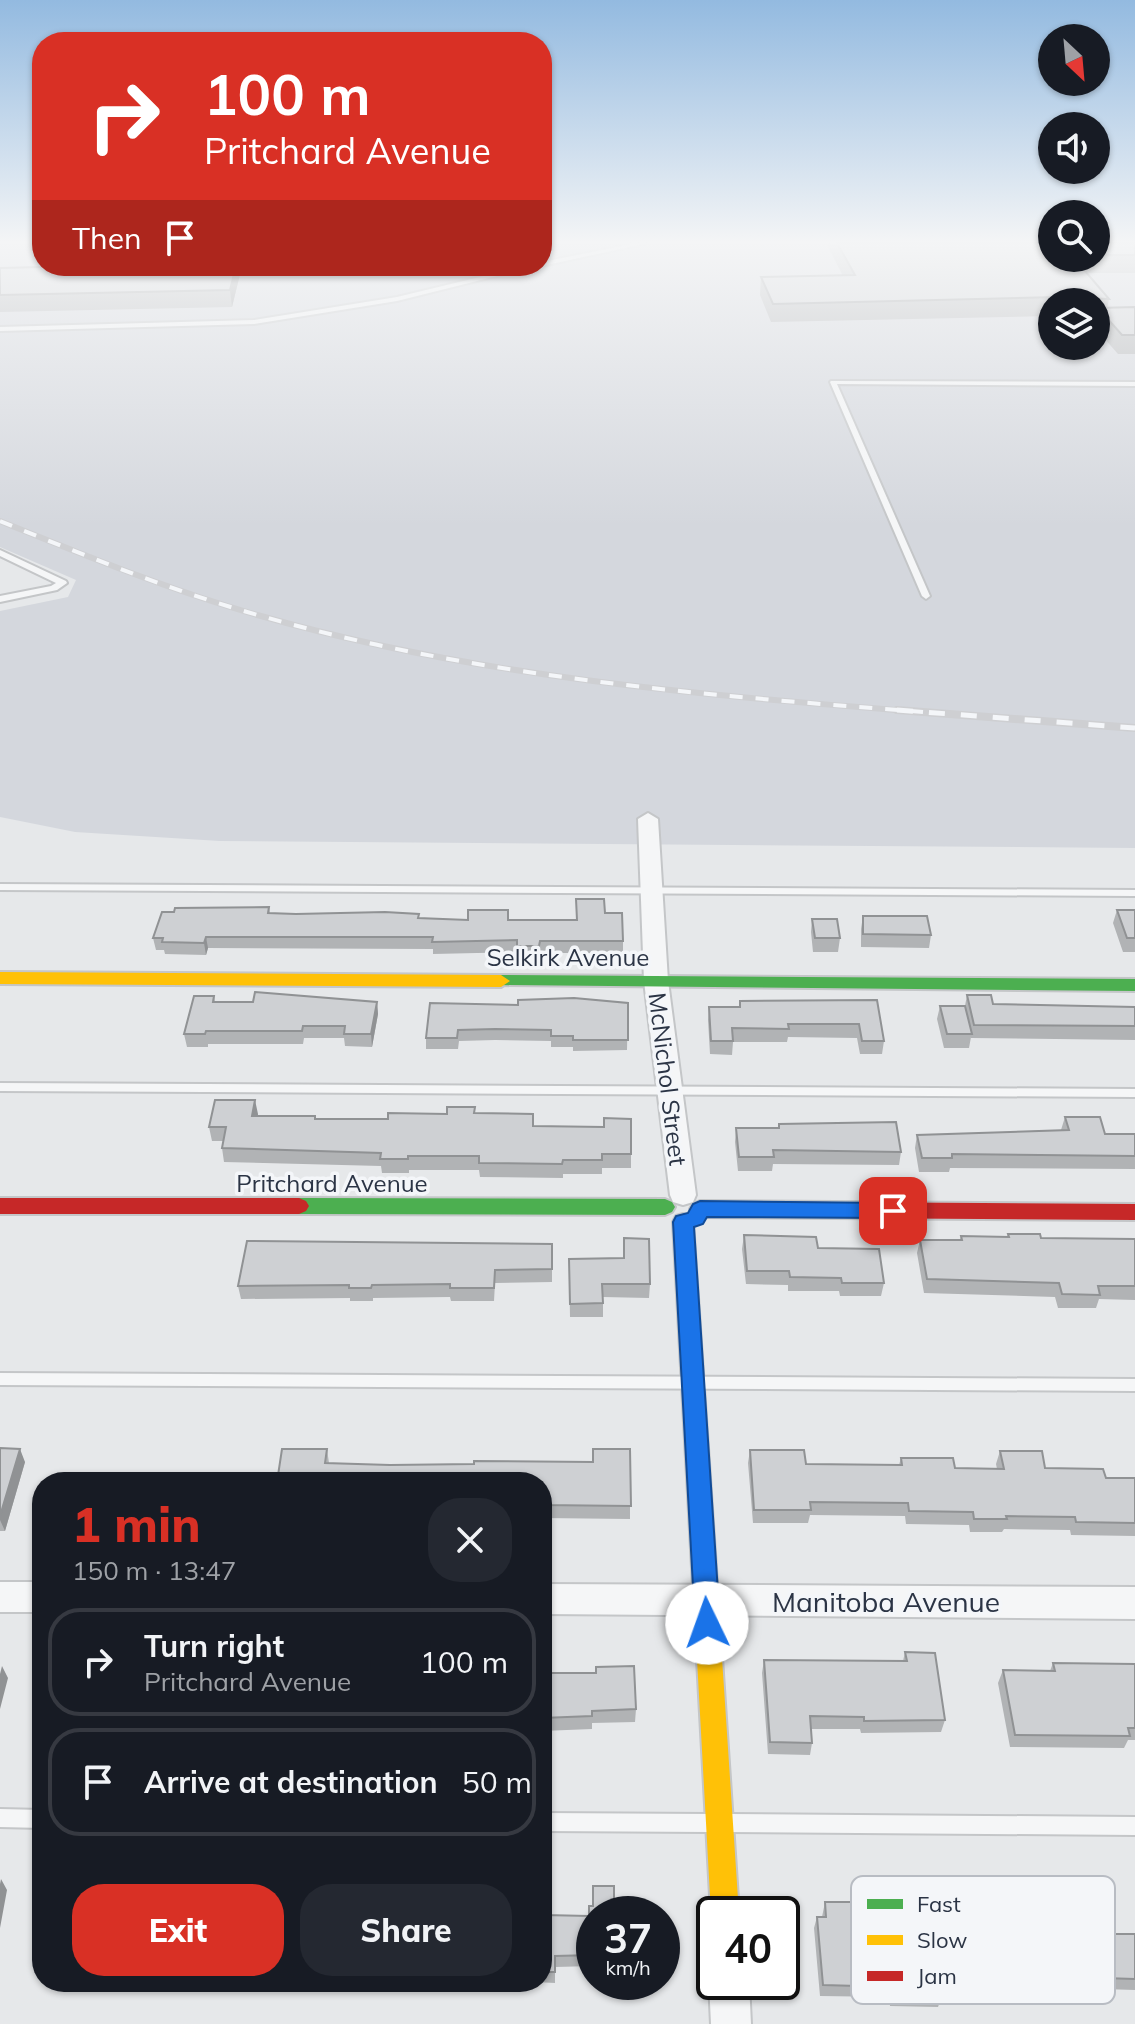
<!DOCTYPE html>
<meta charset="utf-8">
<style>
:root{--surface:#171b24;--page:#242831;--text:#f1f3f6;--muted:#9ea1a6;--line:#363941;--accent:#d93025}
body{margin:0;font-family:Mulish,sans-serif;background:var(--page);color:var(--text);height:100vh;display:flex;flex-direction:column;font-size:30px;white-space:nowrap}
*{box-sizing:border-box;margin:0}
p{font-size:26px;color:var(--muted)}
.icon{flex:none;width:44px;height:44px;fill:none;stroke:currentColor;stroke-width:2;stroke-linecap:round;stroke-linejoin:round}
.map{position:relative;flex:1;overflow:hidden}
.drawer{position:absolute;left:32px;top:1472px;width:520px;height:520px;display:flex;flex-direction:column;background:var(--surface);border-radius:32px;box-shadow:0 2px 6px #0004}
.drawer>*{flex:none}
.guide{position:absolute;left:32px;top:32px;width:520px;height:244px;border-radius:32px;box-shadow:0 2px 6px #0004;background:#d93025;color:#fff;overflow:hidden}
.needle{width:52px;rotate:154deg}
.controls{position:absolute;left:1038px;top:24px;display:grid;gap:16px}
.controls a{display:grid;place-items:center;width:72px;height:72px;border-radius:50%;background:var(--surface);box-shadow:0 2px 6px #0004;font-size:40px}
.speed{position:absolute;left:576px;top:1896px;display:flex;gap:16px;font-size:40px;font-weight:700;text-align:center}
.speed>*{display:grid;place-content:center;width:104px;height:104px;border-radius:50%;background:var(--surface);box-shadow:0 2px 6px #0004;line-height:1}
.speed small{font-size:20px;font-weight:400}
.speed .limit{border:4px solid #111;border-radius:12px;background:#fff;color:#111}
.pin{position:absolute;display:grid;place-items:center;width:68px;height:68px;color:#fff;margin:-34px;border-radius:16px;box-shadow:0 4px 12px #0006}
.me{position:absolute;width:88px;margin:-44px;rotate:357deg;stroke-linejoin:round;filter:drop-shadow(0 0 6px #0008)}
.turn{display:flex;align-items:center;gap:28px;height:168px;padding:0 40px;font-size:36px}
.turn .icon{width:104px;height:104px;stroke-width:2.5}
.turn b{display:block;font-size:56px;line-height:68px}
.then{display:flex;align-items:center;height:76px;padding:0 40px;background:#0003;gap:16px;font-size:30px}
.round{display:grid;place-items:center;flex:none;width:84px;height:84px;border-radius:32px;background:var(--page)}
.overview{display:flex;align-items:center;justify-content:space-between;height:136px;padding:0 40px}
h1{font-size:48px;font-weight:800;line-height:60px;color:var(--accent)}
.primary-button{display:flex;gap:16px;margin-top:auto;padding:16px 40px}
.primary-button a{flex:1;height:92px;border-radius:32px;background:var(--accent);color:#fff;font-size:32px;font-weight:800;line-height:92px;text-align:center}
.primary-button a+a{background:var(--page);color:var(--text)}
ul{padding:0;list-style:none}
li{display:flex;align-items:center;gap:24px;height:108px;margin:0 16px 12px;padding:0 24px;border:4px solid var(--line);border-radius:32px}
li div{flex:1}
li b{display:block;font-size:30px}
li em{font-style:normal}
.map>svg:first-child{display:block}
</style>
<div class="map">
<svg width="1135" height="2024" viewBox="0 0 1135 2024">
<rect width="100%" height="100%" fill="#e6e8ea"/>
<path fill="#d4d7dd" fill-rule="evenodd" d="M0 243H42V266H542V243H1052V258H1096L1135 243V848L220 841 75 832 0 817V611L68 597 76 580 0 547ZM1052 302H1096V346H1052Z"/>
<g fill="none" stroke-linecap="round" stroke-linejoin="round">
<g stroke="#c4c6c8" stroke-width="4">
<path id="lane" d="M637 243H648L542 266V262Z
M526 266H537L397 301 254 324 0 331V327L254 320 397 297Z
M831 381 1135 382V386L837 384 930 596 926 599 922 596 830 382Z
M0 550 66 581 67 583 57 590 0 602V596L51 586 56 583 0 556Z
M0 884 1135 890V896L0 890Z
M0 1083 1135 1089V1097L0 1091Z
M0 1373 1135 1379V1391L0 1385Z
M0 1809 42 1810V1828L0 1827Z
M542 1813 708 1814 715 1816 717 1823 715 1830 708 1832 542 1831Z
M730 1814 1135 1817V1835L730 1832 723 1830 721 1823 723 1816Z"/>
</g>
<g stroke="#c4c6c8" stroke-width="4">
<path id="street" d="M648 813 658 819 668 981 696 1195 693 1202 683 1205 673 1202 670 1195 644 981 638 819Z
M0 1582H42V1612H0Z
M542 1584 1135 1587V1619L542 1614Z
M714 1971V1982H749L751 2024H711L709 1982Z"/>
</g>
<g stroke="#c4c6c8" stroke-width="4">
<path id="fast" d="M501 975 1135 979V991L495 985 492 981Z
M299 1198 665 1199 672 1202 675 1207 672 1212 665 1215 299 1214 292 1211 289 1206 292 1201Z"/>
</g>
<g stroke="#c4c6c8" stroke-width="4">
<path id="slow" d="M0 972 501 975 510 981 501 987 0 984Z
M683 1214 690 1216 693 1222 739 1914H714V1922L711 1914 673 1222 676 1216Z"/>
</g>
<g stroke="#c4c6c8" stroke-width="4">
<path id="jam" d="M0 1198H299L306 1201 309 1206 306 1211 299 1214H0Z
M700 1201 1135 1204V1220L700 1217 693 1214 690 1209 693 1204Z"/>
</g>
<use href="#lane" fill="#f5f6f7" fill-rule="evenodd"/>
<use href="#street" fill="#f5f6f7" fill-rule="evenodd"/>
<use href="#fast" fill="#4caf50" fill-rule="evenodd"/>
<use href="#slow" fill="#ffc107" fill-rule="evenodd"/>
<use href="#jam" fill="#c62828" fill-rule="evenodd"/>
<g stroke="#cecfd2" stroke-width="6">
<path id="rail-far1" d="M0 521C86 556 172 591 261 616 476 677 701 695 923 712"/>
</g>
<g stroke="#cecfd2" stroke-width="8">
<path id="rail" d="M897 710 1135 728"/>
</g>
<use href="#rail-far1" stroke="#f4f6f9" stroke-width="4" stroke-dasharray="13" stroke-linecap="butt"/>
<use href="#rail" stroke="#f4f6f9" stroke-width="5" stroke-dasharray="16" stroke-linecap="butt"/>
</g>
<path fill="#b1b3b5" d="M826 243H1052V258H1096V243H1135V273H1087L1109 299 1107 308 1135 307V354H1118L1096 329V302H1052V316L771 322 760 295 761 277 843 276Z
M42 266H242L232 307 0 312V268Z
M269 907 270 913 468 920 508 910V920H576L605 913 623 941V953H540V958H517V952L433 954V949L208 948 206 955 165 954 164 950H156L153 938 174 912Z
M1117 910H1135V952H1123L1113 923Z
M863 916 931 935 929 948 861 947V929Z
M812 919 840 938 838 952H813L811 932Z
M967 995 993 1004 1135 1007V1040L971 1038V1037L969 1048H944L937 1019 940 1006H965Z
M214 996 215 1002H377L378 1014 372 1047 345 1046 344 1038H304L303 1044H208V1047H187L184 1034Z
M877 1000 884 1041 882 1054H860L857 1038 788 1037 787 1042H733L732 1055 710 1054 708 1020 709 1007H739L740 1001Z
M628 1003 627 1050 573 1051V1047H551V1041L495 1040 459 1041 458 1049H426V1038L518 1005Z
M475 1107V1113L533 1114 534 1126 631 1154V1168H602V1174H563V1178L480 1177 479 1170H409V1173H382L381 1166 224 1162 222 1148 223 1141H212L209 1127 258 1114V1116H315L316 1119H388L447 1114Z
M1065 1117 1105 1134H1135V1169L950 1168 949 1172H919L915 1148 917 1135 1061 1130Z
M779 1124 901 1152 899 1165 773 1164 772 1171H738L735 1142 736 1128H778Z
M1008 1234 1041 1238 1135 1239V1300L1099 1299 1096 1308H1058L1055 1297 924 1293 917 1253 920 1240H960L961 1236 1007 1237Z
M744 1235 818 1248 884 1283 881 1296H840L839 1291H788V1285L746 1284 742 1249Z
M552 1244V1282L495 1283 494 1301H451L450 1297 373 1298V1301H350V1298L241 1299 238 1286Z
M569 1259 650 1284 649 1298 603 1297V1317H570Z
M0 1448 25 1462 5 1531H0Z
M282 1449H327L329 1463 390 1465 474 1464V1461L593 1462V1449H630V1519L542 1518V1482H277Z
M750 1450 806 1464 899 1465 901 1458 955 1468 997 1469 996 1464 1000 1451 1045 1468 1106 1478H1135V1536L1071 1535 1070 1530 1004 1529 1002 1532H970L969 1525 906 1524 905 1516 810 1515 808 1523H753L748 1463Z
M905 1652 945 1720 941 1732 861 1733 860 1729H811L812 1743 810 1755 768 1754 762 1673 764 1660 903 1661Z
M1053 1663 1135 1664V1740H1128L1124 1748 1010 1747 998 1683 1003 1670 1050 1671Z
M542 1673 636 1709 635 1722 592 1723V1729L542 1731Z
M1031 1885 1096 1934H1135V1990L1011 1986 1007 1993H942V1996L938 2007 890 2006 889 1997 820 1996 814 1928 817 1917H822L825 1902 852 1917 862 1932 948 1933 946 1919 950 1908 988 1930H1032L1026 1897Z
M542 1895 544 1915 588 1916 594 1914V1966L555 1967V1983L535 1982H542Z"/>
<path fill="#909294" d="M236 266H242L232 307 230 290Z
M206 937 208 948 206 955 204 943Z
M377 1002 378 1014 372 1047 371 1034Z
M255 1100 258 1114 255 1129 252 1116Z
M20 1449 25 1462 5 1531 0 1520V1516Z
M2 1666 8 1678 0 1709V1674Z
M1 1879 7 1890 0 1928V1884Z"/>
<path fill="#ced0d3" stroke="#909294" stroke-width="2" d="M837 243H1052V258H1074L1109 299 1057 297 773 304 761 277 855 275Z
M1096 243H1135V255H1096Z
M42 265V266H236L230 290 0 295V268L41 267Z
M1135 307V335H1122L1098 308Z
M576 899H604L605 913H622L623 941H540L539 946H517V940L432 942 433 937H206L204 943 162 942 163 938H153L162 912H174L175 908 269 907 268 913 296 914 385 912 419 914 418 918 468 920V910H508V920H577Z
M1117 910H1135V938H1127Z
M863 916H927L931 935 863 934Z
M812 919H837L840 938H815Z
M255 992 377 1002 371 1034H344L345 1026H303L302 1031H206L205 1034H184L194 996H214L213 1002H253Z
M967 995H991L993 1004 1135 1007V1026L974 1025Z
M574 998 628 1003V1040H573V1036H551V1030L495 1029 458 1030 457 1038H426L430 1003 518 1005V1000Z
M877 1000 884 1041H862L859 1024H788L789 1029 732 1028 733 1041H711L709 1007H740V1001Z
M940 1006H965L972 1034H947Z
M215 1100H255L252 1116H315V1119H388V1113L447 1114V1107H475L474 1113 533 1114V1126L604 1127V1118L631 1119V1154H602V1160H563L562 1164 479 1163V1156H408V1159H380L381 1153 222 1148 226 1127H209Z
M1065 1117H1100L1105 1134H1135V1156L952 1154V1158H922L917 1135 1069 1130Z
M896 1122 901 1152 773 1150 774 1157H739L736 1128H779V1124Z
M1008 1234H1040L1041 1238 1135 1239V1286H1098L1100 1295 1062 1294 1059 1283 927 1279 920 1240H962L961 1236 1009 1237Z
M744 1235 816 1237 818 1248 879 1249 884 1283H842L841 1278 790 1277 789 1271H747Z
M624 1238 649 1239 650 1284H602L603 1303 570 1304 569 1259 624 1258Z
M247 1241 552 1244V1269L495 1270 494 1288H450V1284L372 1285 371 1288H349V1285L238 1286Z
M0 1448 20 1449 0 1516Z
M282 1449H327L325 1463 390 1465 474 1464V1461L593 1462V1449H630L631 1506 542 1505V1482H277Z
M750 1450H804L806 1464 902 1465 901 1458H953L955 1468 1004 1469 1000 1451H1042L1045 1468 1103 1469 1106 1478H1135V1523L1076 1522 1075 1517 1006 1516 1007 1519H974L973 1512 909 1511 908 1503 810 1502 811 1510H754Z
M905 1652 935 1653 945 1720 864 1721V1717L810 1716 812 1743 770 1742 764 1660 907 1661Z
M1053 1663 1135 1664V1728H1128L1130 1736 1015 1735 1003 1670 1055 1671Z
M634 1666 636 1709 592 1711V1716L542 1718V1673H596V1667Z
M1031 1885 1087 1886 1096 1934H1135V1979L1011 1975 1012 1983H941L942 1996 894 1995 893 1987 823 1985 817 1917H826L825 1902H851L852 1917H860L862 1932 954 1933 950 1908 984 1909 988 1930H1039Z
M593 1886H614V1906H639V1914H594V1955L555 1956V1972H542V1895H544V1915L589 1916V1906H593Z"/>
<linearGradient id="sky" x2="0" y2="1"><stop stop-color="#93bae0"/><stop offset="0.46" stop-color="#f4f5f6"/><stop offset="1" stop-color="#f4f5f6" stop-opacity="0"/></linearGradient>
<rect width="1135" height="526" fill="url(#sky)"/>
<path fill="#1a73e8" stroke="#114b97" stroke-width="2" d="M700 1201 893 1203 900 1205 903 1211 900 1216 893 1218 707 1217 703 1224 694 1227 720 1623 716 1631 707 1635 698 1631 695 1623 673 1222 676 1216 688 1213 693 1204Z"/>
<g text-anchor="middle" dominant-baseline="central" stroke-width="7" stroke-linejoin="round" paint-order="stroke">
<g font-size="24" fill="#2b3445" stroke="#f4f6f9">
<text x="568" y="957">Selkirk Avenue</text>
<text transform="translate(668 1079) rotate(83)">McNichol Street</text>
<text x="332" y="1183">Pritchard Avenue</text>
</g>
<g font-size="28" fill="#2b3445" stroke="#f4f6f9">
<text x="886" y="1601">Manitoba Avenue</text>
</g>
</g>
<rect x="851" y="1876" width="264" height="128" rx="12" fill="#f4f6f9" stroke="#b8bcc3" stroke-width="2"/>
<rect x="867" y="1899" width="36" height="10" fill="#4caf50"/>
<rect x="867" y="1935" width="36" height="10" fill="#ffc107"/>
<rect x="867" y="1971" width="36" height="10" fill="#c62828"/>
<g font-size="22" fill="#2b3445">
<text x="917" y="1912">Fast</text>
<text x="917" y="1948">Slow</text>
<text x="917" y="1984">Jam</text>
</g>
</svg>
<div class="controls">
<a><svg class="needle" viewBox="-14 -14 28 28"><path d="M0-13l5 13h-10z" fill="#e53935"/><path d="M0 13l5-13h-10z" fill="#9ea1a6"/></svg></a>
<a><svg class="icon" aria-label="sound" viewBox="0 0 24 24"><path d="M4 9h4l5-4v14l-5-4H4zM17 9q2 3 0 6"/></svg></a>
<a><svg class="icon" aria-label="search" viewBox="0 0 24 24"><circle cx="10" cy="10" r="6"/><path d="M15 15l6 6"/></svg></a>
<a><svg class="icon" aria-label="layers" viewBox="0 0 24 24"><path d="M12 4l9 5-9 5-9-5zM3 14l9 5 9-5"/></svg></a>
</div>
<div class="speed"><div>37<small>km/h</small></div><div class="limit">40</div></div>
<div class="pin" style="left:893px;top:1211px;background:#d93025"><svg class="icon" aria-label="arrive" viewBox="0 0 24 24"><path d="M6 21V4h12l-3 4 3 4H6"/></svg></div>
<svg class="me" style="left:707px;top:1623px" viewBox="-20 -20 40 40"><circle r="19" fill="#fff"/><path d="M0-13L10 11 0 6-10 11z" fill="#1a73e8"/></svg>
<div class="guide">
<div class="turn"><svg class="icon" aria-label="right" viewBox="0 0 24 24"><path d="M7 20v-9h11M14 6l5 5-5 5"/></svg><div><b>100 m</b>Pritchard Avenue</div></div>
<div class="then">Then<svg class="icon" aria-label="arrive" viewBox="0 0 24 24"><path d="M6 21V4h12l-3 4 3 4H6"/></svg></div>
</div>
<section class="drawer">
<div class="overview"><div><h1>1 min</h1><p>150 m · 13:47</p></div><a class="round"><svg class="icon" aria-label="close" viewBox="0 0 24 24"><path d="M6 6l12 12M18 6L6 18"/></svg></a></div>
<ul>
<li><svg class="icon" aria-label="right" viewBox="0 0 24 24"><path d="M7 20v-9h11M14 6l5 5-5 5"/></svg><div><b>Turn right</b><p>Pritchard Avenue</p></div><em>100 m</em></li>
<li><svg class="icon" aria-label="arrive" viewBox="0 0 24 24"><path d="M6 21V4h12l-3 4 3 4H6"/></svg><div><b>Arrive at destination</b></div><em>50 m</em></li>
</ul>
<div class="primary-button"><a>Exit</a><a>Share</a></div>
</section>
</div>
